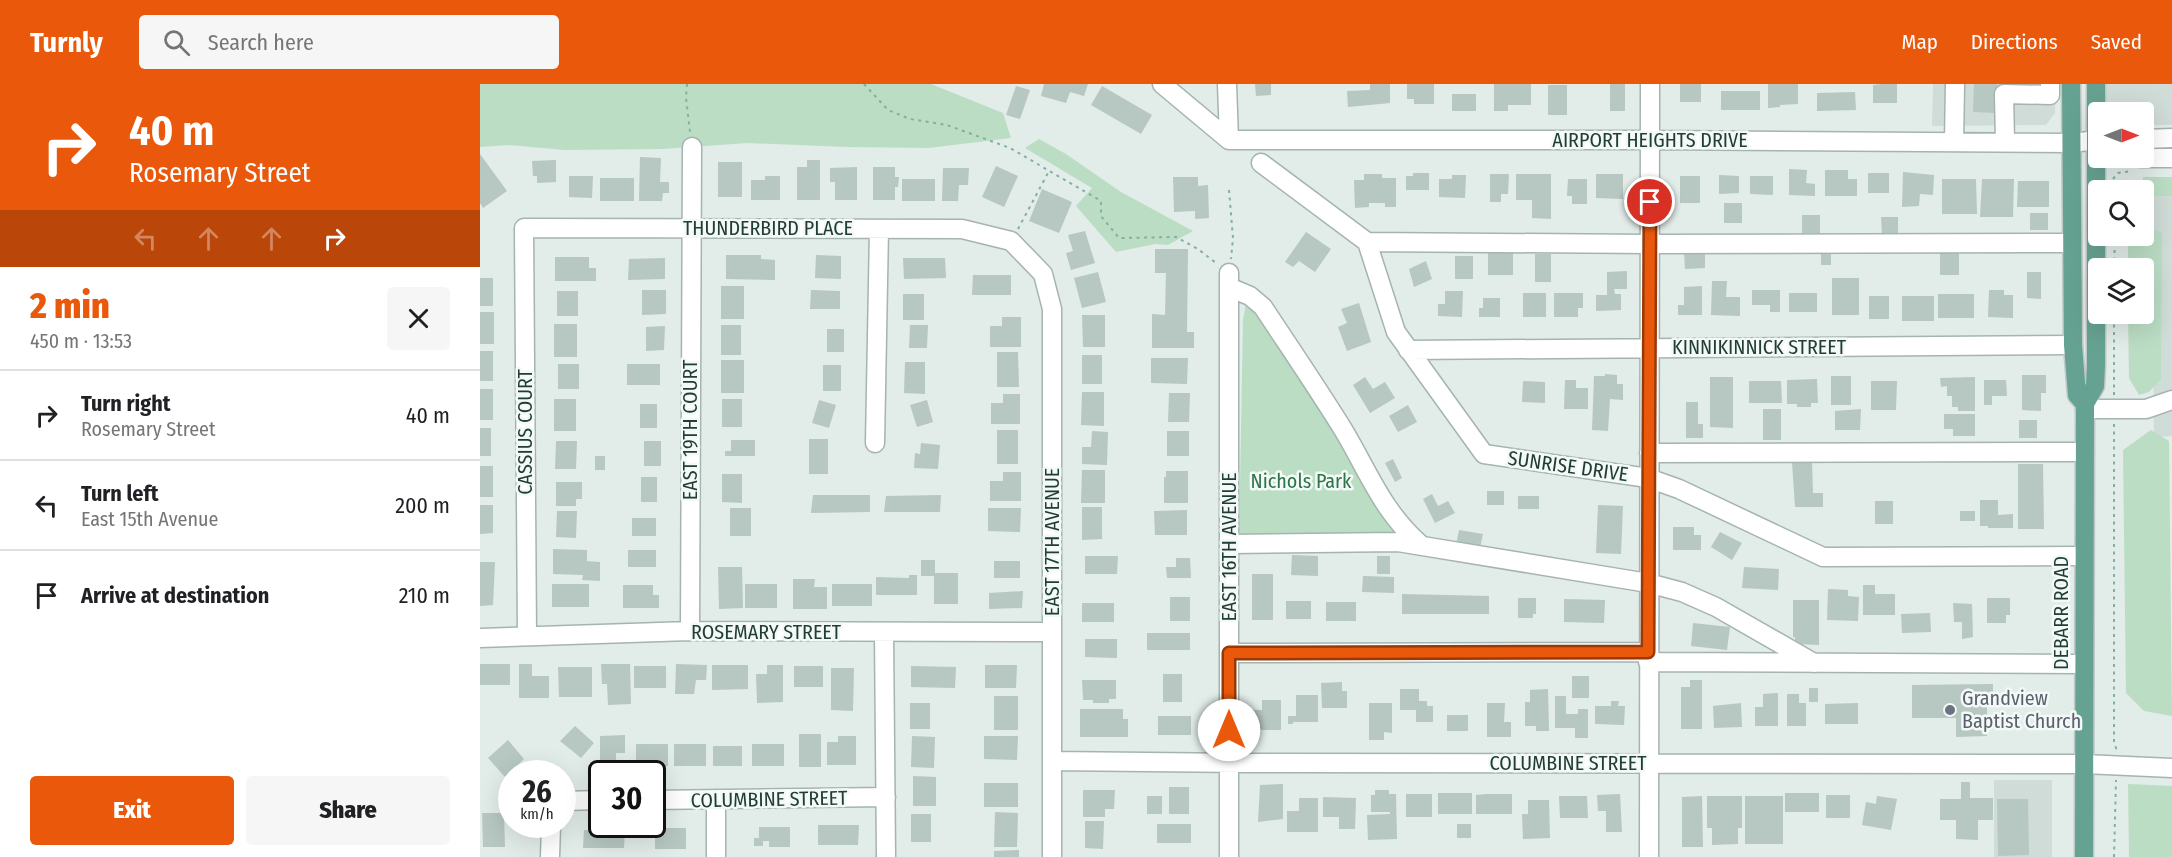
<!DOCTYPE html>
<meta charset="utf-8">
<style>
:root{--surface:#fff;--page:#f6f6f6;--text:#202124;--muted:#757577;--line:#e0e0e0;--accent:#ea580c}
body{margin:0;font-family:"Fira Sans Condensed",sans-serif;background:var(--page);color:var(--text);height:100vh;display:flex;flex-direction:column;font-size:22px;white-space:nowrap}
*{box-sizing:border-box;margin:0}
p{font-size:20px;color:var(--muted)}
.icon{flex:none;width:33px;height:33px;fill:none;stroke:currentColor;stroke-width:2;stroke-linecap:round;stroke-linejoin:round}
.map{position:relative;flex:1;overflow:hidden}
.panel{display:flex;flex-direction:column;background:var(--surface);width:480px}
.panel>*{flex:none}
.banner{background:#ea580c;color:#fff;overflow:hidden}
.needle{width:39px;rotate:90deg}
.tools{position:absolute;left:1608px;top:18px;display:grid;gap:12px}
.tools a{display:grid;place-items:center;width:66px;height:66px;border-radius:6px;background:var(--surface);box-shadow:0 6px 24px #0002;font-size:30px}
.speed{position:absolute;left:18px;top:676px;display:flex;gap:12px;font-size:30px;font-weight:700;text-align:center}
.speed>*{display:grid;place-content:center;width:78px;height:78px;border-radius:50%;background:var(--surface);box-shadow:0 6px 24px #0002;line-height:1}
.speed small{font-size:15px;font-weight:400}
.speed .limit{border:3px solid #111;border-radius:9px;background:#fff;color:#111}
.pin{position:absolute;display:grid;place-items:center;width:51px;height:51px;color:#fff;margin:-26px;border:3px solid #fff;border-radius:50%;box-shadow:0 2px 6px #0007}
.me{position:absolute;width:66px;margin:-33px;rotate:0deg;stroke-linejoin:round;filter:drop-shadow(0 0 4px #0008)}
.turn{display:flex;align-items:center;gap:21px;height:126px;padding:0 30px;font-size:27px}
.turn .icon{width:78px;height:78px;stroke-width:2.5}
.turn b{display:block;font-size:42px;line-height:51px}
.lanes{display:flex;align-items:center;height:57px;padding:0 30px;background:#0003;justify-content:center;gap:30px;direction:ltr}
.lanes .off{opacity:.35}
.round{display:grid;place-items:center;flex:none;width:63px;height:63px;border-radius:6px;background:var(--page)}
.overview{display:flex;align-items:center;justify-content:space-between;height:102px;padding:0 30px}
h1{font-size:36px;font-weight:800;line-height:45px;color:var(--accent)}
.button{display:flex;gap:12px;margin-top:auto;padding:12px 30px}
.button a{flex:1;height:69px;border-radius:6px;background:var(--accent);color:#fff;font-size:24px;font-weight:800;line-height:69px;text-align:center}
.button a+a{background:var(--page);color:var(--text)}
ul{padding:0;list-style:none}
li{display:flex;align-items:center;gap:18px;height:90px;padding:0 30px;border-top:2px solid var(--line)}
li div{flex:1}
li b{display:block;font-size:22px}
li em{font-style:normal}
header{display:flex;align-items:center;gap:36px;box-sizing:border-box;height:84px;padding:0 30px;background:var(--accent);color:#fff}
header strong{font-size:28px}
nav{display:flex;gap:33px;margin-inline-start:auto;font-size:21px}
.search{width:420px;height:54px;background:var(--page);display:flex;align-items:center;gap:15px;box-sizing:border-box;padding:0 21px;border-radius:6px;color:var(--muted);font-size:22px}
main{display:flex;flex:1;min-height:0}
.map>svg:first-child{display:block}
</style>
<header>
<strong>Turnly</strong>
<div class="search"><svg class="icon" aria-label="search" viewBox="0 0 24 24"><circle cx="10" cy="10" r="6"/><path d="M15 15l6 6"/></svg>Search here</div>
<nav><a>Map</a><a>Directions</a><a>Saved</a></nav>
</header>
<main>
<section class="panel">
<div class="banner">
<div class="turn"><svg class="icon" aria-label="right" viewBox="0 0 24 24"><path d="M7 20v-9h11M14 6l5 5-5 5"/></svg><div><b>40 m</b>Rosemary Street</div></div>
<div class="lanes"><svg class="icon off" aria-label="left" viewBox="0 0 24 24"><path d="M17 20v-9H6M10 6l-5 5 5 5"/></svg><svg class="icon off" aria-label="ahead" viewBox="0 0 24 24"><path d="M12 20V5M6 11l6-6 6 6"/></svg><svg class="icon off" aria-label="ahead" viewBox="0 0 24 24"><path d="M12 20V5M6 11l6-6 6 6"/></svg><svg class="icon" aria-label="right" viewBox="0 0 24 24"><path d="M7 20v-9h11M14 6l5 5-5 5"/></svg></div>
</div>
<div class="overview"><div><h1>2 min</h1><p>450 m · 13:53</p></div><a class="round"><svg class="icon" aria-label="close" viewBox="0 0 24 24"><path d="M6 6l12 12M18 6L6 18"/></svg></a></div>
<ul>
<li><svg class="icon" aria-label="right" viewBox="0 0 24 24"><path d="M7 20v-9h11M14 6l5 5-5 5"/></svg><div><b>Turn right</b><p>Rosemary Street</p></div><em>40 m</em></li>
<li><svg class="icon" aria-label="left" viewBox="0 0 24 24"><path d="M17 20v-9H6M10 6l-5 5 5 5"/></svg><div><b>Turn left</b><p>East 15th Avenue</p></div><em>200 m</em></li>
<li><svg class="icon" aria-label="arrive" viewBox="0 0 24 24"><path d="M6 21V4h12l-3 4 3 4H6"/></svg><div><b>Arrive at destination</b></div><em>210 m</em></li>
</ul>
<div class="button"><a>Exit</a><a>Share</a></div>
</section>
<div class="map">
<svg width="1692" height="773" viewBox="0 0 1692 773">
<rect width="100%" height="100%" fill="#e2ece8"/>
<path fill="#d0dcd7" d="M1453 0H1576L1575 29 1566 41 1452 42Z
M1625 0H1692V41H1664V28H1632L1626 18Z
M1671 102H1692V352L1674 353Z
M1514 696H1572V773H1514Z"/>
<path fill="#bbddc4" d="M0 0H451L523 29 531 54 448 64 367 63 267 59 182 65 84 66 30 61 0 63Z
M559 55 586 70 641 108 713 147 688 161 675 160 636 168 596 122 612 104 545 64Z
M1663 93H1692V112H1664V106H1662Z
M1664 143 1682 149 1681 295 1669 308 1659 311 1649 294 1648 230H1664V184H1648V152H1664Z
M766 219 784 227 919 445 909 456H759L763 236Z
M1671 346 1689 357 1692 632 1664 627 1646 609 1643 366Z
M1648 700 1692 702V773H1649Z"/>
<path fill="#b7c7c1" d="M564 0H608L604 12 590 8 586 19 561 12Z
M775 0H791V11L776 12Z
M890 0H910V19L868 23 867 7 890 6Z
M927 0H954V20H934V15H927Z
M1014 0H1051V21H1028V27H1014Z
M1130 0H1145V27H1130Z
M1200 0H1221V18H1200Z
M1288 0H1318V20L1300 21V23L1288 24Z
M1402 0H1417V19H1393V1Z
M1494 0H1517L1516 29 1493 28Z
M1068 1H1087V31H1068Z
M536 2 550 6 540 35 526 31Z
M622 2 672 31 661 50 611 21Z
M1241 7H1280V26H1241Z
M1375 8 1376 26 1337 27V9Z
M972 10H996V27H972Z
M0 70 27 107 3 124 0 119Z
M160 73 181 74 180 98H189V109H183L182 117H159Z
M76 76V98L57 99V92H53L52 77Z
M327 76H340V116H317V83H327Z
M238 78H262V113H238Z
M516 82 538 92 524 123 502 113Z
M377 83V116H355V98H350V84Z
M393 83H415V93H419L418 103H415V116H393Z
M463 84H489L488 101H479L478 117H462Z
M1309 85 1327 86 1326 99 1335 100V112L1309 111Z
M1345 86H1368V95H1377V112H1345Z
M1423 88 1454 91 1453 111 1440 110 1439 122 1422 123Z
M933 89H949V106H926V92H933Z
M1388 89H1409V109H1388Z
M884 90H902V94H916V123H905V119H889V123L875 124 874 96H884Z
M1010 90H1029L1028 110H1021V118H1010Z
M1036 90H1071V135L1052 134V116H1036Z
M1116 90H1143V115L1116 114Z
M972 91H986L985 114 959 113V95H972Z
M1239 91 1259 92V109L1239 110Z
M89 92H113L112 114 89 113Z
M285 92H300V116H271V96H285Z
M1200 92H1220V119H1200Z
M1270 92H1293V111L1270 110Z
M693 93H718V102L728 101 729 134 715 135V127L694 128Z
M120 94H154V117H120Z
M422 95H455V117H422Z
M1088 95H1107V120H1092V112H1087Z
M1462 95H1496L1497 130H1462Z
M1502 95H1534L1533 133H1500Z
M1538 97H1569V123H1537Z
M562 105 592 118 579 149 549 137Z
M1244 119H1262V139H1244Z
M1550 129H1568V146H1550Z
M1322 131H1340V149H1322Z
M1401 133H1418V153L1402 152Z
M605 147 615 179 591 186 586 169 593 167 588 151Z
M826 148 851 165 835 188 819 177 813 183 805 178Z
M675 165H708L707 248H714V264H672V230L685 231 686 189H675Z
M1341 165H1351V181H1341Z
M1008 167H1033V191H1008Z
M1225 167V184L1205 185 1204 168Z
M1460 169H1479V191H1460Z
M1055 170H1071V198H1055Z
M246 171H281V175L295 176V196L246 195Z
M336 171 361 172V195L335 194Z
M975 172H993V195H975Z
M75 173H109V184H116V197H75Z
M185 174V195L148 196 149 175Z
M423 174H465L466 194 424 195Z
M946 177 952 195 934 203 929 185Z
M1147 187V205H1134L1135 210H1141V226L1116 227V211H1127V188Z
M618 188 626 218 602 224 594 194Z
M1547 188H1561V215L1547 214Z
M493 191H531V211H492Z
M0 194H13V222H0Z
M1352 194H1379V231H1352Z
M1232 197H1247L1246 213H1260V232L1231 231Z
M241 202H264V235H241Z
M1222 202V231H1198V221H1204V203Z
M162 206H186V230L162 231Z
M331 206 360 207V225H330Z
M1272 206H1300V228H1290V221H1272Z
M1509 206H1524V211H1533V234L1508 233Z
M77 207H98V232H77Z
M965 207H983L982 233 958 232V220H965Z
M1043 209H1066V233H1043Z
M1074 209H1103V224H1098V233H1074Z
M1309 209H1337V228H1309Z
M423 210H444V236H423Z
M1458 210H1494V234H1458Z
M1389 212H1409V235H1389Z
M1422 212H1454V237H1422Z
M1003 214H1020V233H999V224H1003Z
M879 219 891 258 867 267 858 243 867 239 861 225Z
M0 228H14V260H0Z
M602 231H625V263H603Z
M522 233H541V263H510V242H522Z
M74 240H97V273H74Z
M241 241H261V271H241Z
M430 241H448L447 264H429Z
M185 242 184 266 166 267V243Z
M347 245H364V268H347Z
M0 267H13V297H0Z
M517 268H538L539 303H517Z
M602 271H622V300H602Z
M671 274H708L707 300 671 299Z
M241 276H264V309H241Z
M425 278H445V310L424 309Z
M78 280H99V305H78Z
M147 280H180V301H147Z
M343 281H361V307H343Z
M1125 290 1137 291V300H1143V316L1130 315 1128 347 1112 346 1114 292H1125Z
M1542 291H1566V309H1561V327L1542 326Z
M1351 292H1371V321H1351Z
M885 293 893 305 905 298 915 314 890 329 873 301Z
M1230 293H1253V344L1230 343Z
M1495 293V327H1478V323H1472V312H1467V302L1461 303 1460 294Z
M1337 295 1338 319H1331V323H1317V320H1307V296Z
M1085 296H1096V304H1108V325H1084Z
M1504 296H1526L1527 312H1512V321H1504Z
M1043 297 1065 298V319L1042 318Z
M1269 297H1301L1302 319H1269Z
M1391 297H1417L1416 326H1391Z
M0 305H13V336H0Z
M602 308H624V342L601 341Z
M689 309H710L709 338H688Z
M523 310H540V340H511V319H523Z
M74 315H96V347H74Z
M242 315H262V343H242Z
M339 316 356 321 349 344 332 339Z
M447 316 453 338 437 343 430 321Z
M1206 318H1218V340H1223V354H1206Z
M160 320H177V344H160Z
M928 321 937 338 918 348 909 332Z
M1283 325H1301V356H1283Z
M1381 325 1380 346H1355V327Z
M1464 330H1495V352H1473V345H1464Z
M1539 336H1557V354H1539Z
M0 344H11V372H0Z
M517 346H538V380H517Z
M612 347 628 348 627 381 602 380V363H611Z
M687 347H709V372H687Z
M329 355H348V390H329Z
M251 356H275V372H245V367H251Z
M76 357H97L96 385H75Z
M164 357H181V382H164Z
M441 359 460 361 458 385 434 384 435 369 440 370Z
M115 372H125V386H115Z
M913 375 922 394 915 398 905 379Z
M1332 377 1333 409H1343V423H1315L1312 378Z
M1538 380H1563L1564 445H1538Z
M0 382H13V413H0Z
M602 386H625V419H601Z
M686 387H708V419H684V393H686Z
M523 388H541V417H510V397H523Z
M242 390H262V419L242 418Z
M161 393H177V418H161Z
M76 398H102V415H96V422H76Z
M1007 407H1024V421H1007Z
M952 410 958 422 968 417 975 429 955 439 943 415Z
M333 411H390V428L331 429Z
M461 411 460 428H404L406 412Z
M1038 412H1059V425H1038Z
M1500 416H1518V431L1533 430V444H1508V442H1500Z
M1395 417H1413V440H1395Z
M0 421H13V449L0 450Z
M1118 421 1143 422 1141 470 1116 469Z
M602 423H622V455L602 456Z
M250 424H271V452H250Z
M508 424H541L540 448 508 447Z
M707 426V451H675L674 427Z
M77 427H97L96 454 76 453Z
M1480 427H1495V437H1480Z
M152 434H176V452H152Z
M1193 443H1214V451H1221V466H1193Z
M979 446 1003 450 1000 464 976 461Z
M1240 448 1262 459 1252 476 1231 463Z
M73 465 107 466V477L120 478V497L102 496 103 491 73 490Z
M148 466H176V483H148Z
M812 471 838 472V492L811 491Z
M605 472H638L637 490H605Z
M897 472H910V490H897Z
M696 474H710L711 494H687L686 483H696Z
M441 476H455V489H478V520H454V492H441Z
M514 477H540V494H514Z
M0 478H15L13 521 0 522Z
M238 483H262L263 524 239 525Z
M1264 483 1299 485 1298 506 1262 504Z
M772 490H793V536H772Z
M429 491H437V511H396V493L429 494Z
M883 492 914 493V509L882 508Z
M313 495H335L334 503H347V525H313Z
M72 500H109V523H72Z
M265 500H297V524H265Z
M352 500H392V522H352Z
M143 501H173V511H179V524H143Z
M1383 501H1395V510H1415V531H1383Z
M1348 505 1368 506V512L1379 513 1378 537 1347 536Z
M543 507 542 524 509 525V509Z
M922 510 1009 512V530H922Z
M690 513H710V537H690Z
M1038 514H1056V530H1053V534H1038Z
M1507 514H1530V531H1526V539H1507Z
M1084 515 1125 516 1124 539 1084 538Z
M1313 516H1339V561L1315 560V553H1313Z
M806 517H831V535H806Z
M846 518H876V537H846Z
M602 519H634V538H602Z
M1473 519 1492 520 1493 553 1482 555V538H1474Z
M1450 529 1451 548 1422 549 1421 530Z
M1213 539 1250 543 1247 566 1211 562Z
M667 549H710V566H667Z
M605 555H637V574L605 573Z
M0 580H30V601H0Z
M39 580H52V592H69V614H39Z
M121 580H150L151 620 128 621 127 600H122Z
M196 580 227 581 226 596H216L214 610H195Z
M232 581H268V605L232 606Z
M287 581H303V618L277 619 276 590H287Z
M505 581H537L536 604H505Z
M154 582H186V604H154Z
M314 582H343V603H314Z
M431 582 476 583 475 604 431 603Z
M78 583H112V613H79Z
M351 584H374L373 627 351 626Z
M683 590H702V618H683Z
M1092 592H1109V614H1092Z
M602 596H636V615H629V619H613V616H603Z
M1210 596H1222V645H1201V603H1210Z
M862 598V607H867V624H842L841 599Z
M1513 600V617L1507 618V652L1476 653V634H1432V601Z
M1329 604H1338V618H1329Z
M920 605H939V617H947V622H953V638H936V626H920Z
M1068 605 1069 647H1056V642H1045V618H1050V606Z
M1298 609V642H1275V623H1283V610Z
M1307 610H1319V619H1326V642H1307Z
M816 611H838V638H813V640H808V632H816Z
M514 612H538V646H514Z
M1075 612H1086V630H1098V625H1108V654H1095V644H1075Z
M782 616H801V646H771L772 626H782Z
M1131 617H1139L1138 622H1145L1144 641 1115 640V622H1131Z
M430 619H450V645H430Z
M889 619H912V649L904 648V656H889Z
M1007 619H1025L1024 638H1031V653H1007Z
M1261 619 1262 643 1234 644 1233 622Z
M1378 619V640H1345V620Z
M600 625H643V635H648V653H600Z
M967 631H988V647H967Z
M678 632H711V651H678Z
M95 642 114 659 101 674 80 657Z
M319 650H341V683H319Z
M145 651V669H136V684H120V652Z
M358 652H376V681H347V658H358Z
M432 652 455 653 454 684 431 683Z
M504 652H538L537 676 504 675Z
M28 656 44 675 25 693 8 674Z
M156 660H188V682H156Z
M194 660H226V682H194Z
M272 660H304V682H272Z
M233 662H262V682H233Z
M433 692 456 693V722H433Z
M1481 698H1490V714H1513V736H1498V756L1476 755V736H1460V715H1481Z
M504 699H538V723H504Z
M803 700V735L778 738 780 701Z
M689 703H709V730H689Z
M603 706H635L634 725H625V733H603Z
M895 706H909V710H916L917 755 888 756 887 731 910 730V728H891V711H895Z
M958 709H992V730H958Z
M1305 709H1339V728H1305Z
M926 710H952V733H926Z
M1007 710H1032V730H996V711Z
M1140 710 1142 748H1126V727H1118L1117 711Z
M1346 711H1370V734H1346Z
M667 712H682V730H667Z
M1079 712H1107L1108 734H1080Z
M1222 712 1223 763H1202V713Z
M1227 712H1262V744H1258V760L1232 761V744H1227Z
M1265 712H1303V760H1265Z
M1397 712 1417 715 1411 746 1382 741 1386 718 1396 720Z
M843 713 876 714 875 745H859V733H843Z
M819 714H838V748H807V727H819Z
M1517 715H1548L1549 771 1518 772Z
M1048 716H1069L1070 754 1043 755 1042 730H1048Z
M515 728 538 729 537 763H514Z
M2 729H24L25 763H3Z
M431 730H451V758H431Z
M605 737H624L623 765 605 764Z
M677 740H711V759H677Z
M977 740H991V754H977Z
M338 741H379L378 761H338Z
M279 743H310V763H289V757H283V762H274V754H279Z
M175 744H206V765H175Z
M104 746 145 747 144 764H103Z
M539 766V773H514V767Z"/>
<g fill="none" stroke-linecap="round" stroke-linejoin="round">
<g stroke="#a5b4af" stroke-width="21">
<path id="minor" d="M682 0 749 56
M747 0 749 56
M1664 55 1692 54
M749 56H1170L1591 59 1618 56
M1474 58 1475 0
M1525 58 1524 10 1570 11V0
M1661 74H1692
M781 79 887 158 916 248 1004 370 1168 394 1199 405 1343 473 1603 472
M887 158 1169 160 1592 159
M749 189V773
M749 203 770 212 783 223C810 264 838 305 864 347 889 389 903 428 941 461
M928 266 1593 261
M1605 325H1666L1692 316
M395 359 399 145
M1169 369 1604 368
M749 460 918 458 1168 499 1202 508 1236 523 1334 579
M210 547 212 63
M404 549 406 773
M47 552 44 144 482 145 531 157 563 190 572 225V773
M0 554 210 547 572 548
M749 569 1168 568
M1168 578 1604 580
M572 677 762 679 1604 680 1692 684
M236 715V773
M172 716 406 713
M82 717 122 716
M70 773 71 741
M1169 773 1170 0"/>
</g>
<g stroke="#c1c9c7" stroke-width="21">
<path id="major" d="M1591 0 1593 261 1597 311 1605 320
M1604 773 1605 320 1615 302 1616 281V0"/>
</g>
<path stroke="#82b0a1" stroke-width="2" stroke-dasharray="3 4.5" stroke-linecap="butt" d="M207 0 206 14 210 48
M384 0 408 26 430 35 467 41 530 64 621 117V132L639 154 696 153 718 165 736 179
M1633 95 1638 89 1651 87
M749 106 753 154 751 175
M538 145 569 87
M1634 184 1635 152
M1634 311V230
M1634 340V658L1637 667
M1634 773 1636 696"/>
<use href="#minor" stroke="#fff" stroke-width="18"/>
<use href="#major" stroke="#66a292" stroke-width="18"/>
</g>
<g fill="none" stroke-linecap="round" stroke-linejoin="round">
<g stroke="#983908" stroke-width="15">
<path id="route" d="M749 646V569L1168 568 1170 118"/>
</g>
<use href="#route" stroke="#ea580c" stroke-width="10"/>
</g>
<circle fill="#6b7280" stroke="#f3f9f6" stroke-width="2" cx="1470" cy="626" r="6"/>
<g text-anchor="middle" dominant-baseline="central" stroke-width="5" stroke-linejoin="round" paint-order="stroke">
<g font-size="20" fill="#223d36" stroke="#f3f9f6">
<text x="1170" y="56">AIRPORT HEIGHTS DRIVE</text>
<text x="288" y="144">THUNDERBIRD PLACE</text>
<text x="1279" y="263">KINNIKINNICK STREET</text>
<text transform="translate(210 346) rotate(-90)">EAST 19TH COURT</text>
<text transform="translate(45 348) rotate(-90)">CASSIUS COURT</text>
<text transform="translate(1088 382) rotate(8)">SUNRISE DRIVE</text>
<text transform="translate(572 458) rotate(-90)">EAST 17TH AVENUE</text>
<text transform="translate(749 463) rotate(-90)">EAST 16TH AVENUE</text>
<text transform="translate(1581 529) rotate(-90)">DEBARR ROAD</text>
<text x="286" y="548">ROSEMARY STREET</text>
<text x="1088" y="679">COLUMBINE STREET</text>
<text transform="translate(289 715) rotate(-1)">COLUMBINE STREET</text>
</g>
<g font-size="20" fill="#2c7447" stroke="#f3f9f6">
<text x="821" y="397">Nichols Park</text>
</g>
<g font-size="20" fill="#5b616d" stroke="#f3f9f6" text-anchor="start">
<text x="1482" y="614">Grandview<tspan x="1482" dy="23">Baptist Church</tspan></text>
</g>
</g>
</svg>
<div class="tools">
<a><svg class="needle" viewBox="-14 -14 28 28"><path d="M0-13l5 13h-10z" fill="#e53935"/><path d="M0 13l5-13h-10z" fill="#757577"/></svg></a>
<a><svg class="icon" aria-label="search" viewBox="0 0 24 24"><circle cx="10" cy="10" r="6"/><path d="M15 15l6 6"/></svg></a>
<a><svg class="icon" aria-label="layers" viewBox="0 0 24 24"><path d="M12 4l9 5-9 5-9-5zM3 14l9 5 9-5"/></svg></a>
</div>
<div class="speed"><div>26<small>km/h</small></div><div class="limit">30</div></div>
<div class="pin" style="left:1170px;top:118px;background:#d93025"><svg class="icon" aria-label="arrive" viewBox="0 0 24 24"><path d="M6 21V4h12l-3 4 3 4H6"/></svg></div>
<svg class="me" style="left:749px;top:646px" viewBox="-20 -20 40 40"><circle r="19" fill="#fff"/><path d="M0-13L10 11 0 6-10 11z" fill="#ea580c"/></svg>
</div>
</main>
